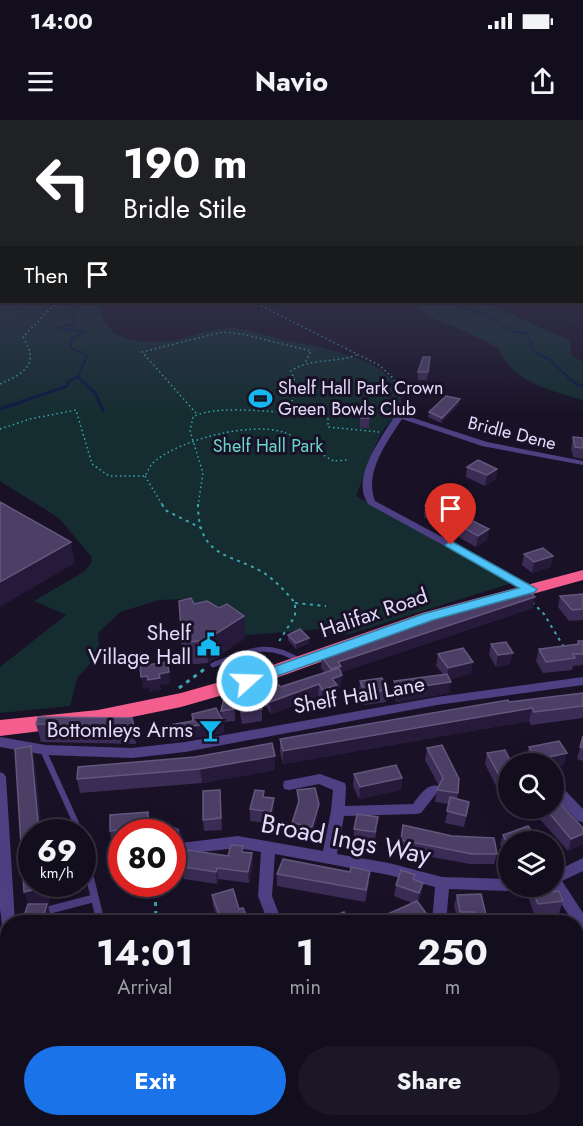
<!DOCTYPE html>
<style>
body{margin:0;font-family:Jost,sans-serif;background:#1c1726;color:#f1f3f6;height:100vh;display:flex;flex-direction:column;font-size:22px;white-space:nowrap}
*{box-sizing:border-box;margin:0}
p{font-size:20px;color:#9d9ca4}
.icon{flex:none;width:33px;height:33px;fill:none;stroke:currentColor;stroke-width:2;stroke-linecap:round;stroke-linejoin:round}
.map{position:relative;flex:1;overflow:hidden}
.panel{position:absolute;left:0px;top:795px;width:584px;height:212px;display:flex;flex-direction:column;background:#130e1d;border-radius:24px 24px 0 0;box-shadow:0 6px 24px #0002,0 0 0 2px #322e3b}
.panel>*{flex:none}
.banner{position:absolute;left:0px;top:0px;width:584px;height:183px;box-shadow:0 6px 24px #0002,0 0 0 2px #322e3b;background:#202124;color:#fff;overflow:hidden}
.tools{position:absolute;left:498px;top:633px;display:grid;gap:12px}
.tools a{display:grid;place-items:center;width:66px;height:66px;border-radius:50%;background:#130e1d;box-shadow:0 6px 24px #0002,0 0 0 2px #322e3b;font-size:30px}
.speed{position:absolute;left:18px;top:699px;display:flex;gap:12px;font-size:30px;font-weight:700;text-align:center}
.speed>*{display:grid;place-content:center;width:78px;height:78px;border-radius:50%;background:#130e1d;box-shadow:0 6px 24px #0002,0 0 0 2px #322e3b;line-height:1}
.speed small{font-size:15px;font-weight:400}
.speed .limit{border:9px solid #d22;background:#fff;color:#111}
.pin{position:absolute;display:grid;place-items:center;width:51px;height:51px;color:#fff;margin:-62px -26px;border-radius:50% 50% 50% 0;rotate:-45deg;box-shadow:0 0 6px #0007}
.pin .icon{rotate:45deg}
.me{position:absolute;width:66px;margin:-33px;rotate:70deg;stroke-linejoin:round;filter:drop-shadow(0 0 4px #0008)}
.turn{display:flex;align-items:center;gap:21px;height:126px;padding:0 24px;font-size:27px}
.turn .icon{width:78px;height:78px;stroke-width:2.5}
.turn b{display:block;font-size:42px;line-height:51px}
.then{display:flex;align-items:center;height:57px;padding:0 24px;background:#0003;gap:12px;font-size:22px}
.eta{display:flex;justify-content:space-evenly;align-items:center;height:102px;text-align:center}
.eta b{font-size:36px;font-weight:700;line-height:42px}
.action{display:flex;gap:12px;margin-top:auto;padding:12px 24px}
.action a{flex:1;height:69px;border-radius:36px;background:#1a73e8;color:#fff;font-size:24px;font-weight:700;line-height:69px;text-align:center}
.action a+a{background:#1c1726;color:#f1f3f6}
.status{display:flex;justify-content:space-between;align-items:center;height:42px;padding:0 30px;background:#130e1d;direction:ltr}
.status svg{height:16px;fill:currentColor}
header{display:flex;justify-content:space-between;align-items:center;height:78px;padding:0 24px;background:#130e1d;font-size:27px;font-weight:700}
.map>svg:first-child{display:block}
.green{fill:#152d31}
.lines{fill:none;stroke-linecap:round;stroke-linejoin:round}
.stream-far1{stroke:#0e1a43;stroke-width:2}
.stream{stroke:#0e1a43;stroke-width:3}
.path-far2{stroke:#39a7b2;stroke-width:1.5;stroke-dasharray:1.5 3;stroke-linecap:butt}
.path-far1{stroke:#39a7b2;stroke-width:2;stroke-dasharray:3 4.5;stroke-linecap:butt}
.path{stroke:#39a7b2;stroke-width:3;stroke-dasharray:4 5;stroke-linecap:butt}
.lane-far2{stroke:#4d4083;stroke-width:5}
.lane-far1{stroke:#4d4083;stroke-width:6}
.lane{stroke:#4d4083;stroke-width:8}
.street{fill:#4d4083;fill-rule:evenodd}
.highway{fill:#f45e8f;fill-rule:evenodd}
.wall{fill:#3a2c54}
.shaded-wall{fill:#251a3a}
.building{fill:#4c3f66;stroke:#64577d;stroke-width:1.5}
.route{fill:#4fc3f7;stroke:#337fa1;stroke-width:1.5}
.labels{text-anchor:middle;stroke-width:6;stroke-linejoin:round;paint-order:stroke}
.far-poi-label{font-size:18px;fill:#e3dafc;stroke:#191227;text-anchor:start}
.far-street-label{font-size:18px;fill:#e3dafc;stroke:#191227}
.far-park-label{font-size:18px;fill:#6ad8cd;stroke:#191227}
.street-label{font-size:21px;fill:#e3dafc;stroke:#191227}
.poi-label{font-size:21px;fill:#e3dafc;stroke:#191227;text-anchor:end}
.near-street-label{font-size:26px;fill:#e3dafc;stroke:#191227}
</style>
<div class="status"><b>14:00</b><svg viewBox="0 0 49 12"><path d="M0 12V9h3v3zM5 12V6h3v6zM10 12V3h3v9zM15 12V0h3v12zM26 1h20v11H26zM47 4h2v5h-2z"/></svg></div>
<header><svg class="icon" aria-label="menu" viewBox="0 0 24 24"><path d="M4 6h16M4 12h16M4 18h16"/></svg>Navio<svg class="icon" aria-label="share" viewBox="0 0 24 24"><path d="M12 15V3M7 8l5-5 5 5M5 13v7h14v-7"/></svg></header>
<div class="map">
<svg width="583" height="1006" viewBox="0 0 583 1006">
<rect width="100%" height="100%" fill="#191227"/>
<path class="green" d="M0,154l2,28h96c4,16 11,32 29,37 14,3 37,4 50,1 18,-5 34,-12 53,-12 16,0 34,7 49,11 31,6 124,20 122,63 0,12 -11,18 -17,27 -12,19 -19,46 -28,67l159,86 -165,52 -16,1 -14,-6 -80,7 -28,-21 -30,-16 -23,1 -39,12 -22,21 2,20 -23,25 -7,28 -70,7v-46l66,-52 -32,-14 51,-30 7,-9 -1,-6 -32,-38 -59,-37z
M412,182h73l84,38 3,16 11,6v38c-34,-10 -70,-17 -85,-52l-40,-20 -28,-11z"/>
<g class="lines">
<path class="stream-far1" d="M68,182l-1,2 12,4 -7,10 3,5 -18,5 28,4 -14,7v9l16,7 -9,22
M449,182l36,13 28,17 14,1 7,19 16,8 18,17"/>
<path class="stream" d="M567,256l10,9 6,1
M78,257l18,17 7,17
M0,289l67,-23 2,-5 10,-5"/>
<path class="path-far2" d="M253,182l126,63 14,13 10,19
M0,264c25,-11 40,-20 23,-47l34,-35
M196,293l-54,-61 80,-20 20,2 69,17 -6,12
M287,294l10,-27 -6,-16c18,-13 45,-8 66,-16
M0,309l30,-10 46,-9 16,54 17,12h36c3,-5 5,-11 10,-15 27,-22 95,-39 128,-29 14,4 46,28 51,29 4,0 10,-1 14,-1
M145,356l18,30
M198,386l5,-33 -13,-42 3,-14c26,-15 103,-2 135,0v10l51,5"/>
<path class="path-far1" d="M162,384l3,6 40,20
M198,384c0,55 33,49 66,69 12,8 22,19 31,30v13l-17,27
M532,482l12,12 21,35
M295,483l31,3"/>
<path class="path" d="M179,568l27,-20
M155,764l1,38
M313,999l4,7
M355,1006l6,-7"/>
<path class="lane-far2" d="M213,545c35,-13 52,-26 87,-4"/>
<path class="lane-far1" d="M43,630l37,82
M82,722l7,29"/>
<path class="lane" d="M88,750l11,45 -4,7
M45,791l50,-13
M10,801l20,-6
M0,902l8,1"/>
<path class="street" d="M403,283l7,2 -6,10 83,27 96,19v4l-101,-19 -80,-27c-15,23 -38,53 -27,82l160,86 1,2 -1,2h-8l-159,-87c-2,-4 -5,-9 -5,-14 -4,-26 27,-65 40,-87z
M583,557v8l-146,20 -252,47 -53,6 -86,-3 -46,-8v-10l46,8 86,3 53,-6 252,-45z
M0,652l4,2 2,3 9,145h-7v37l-3,5 -5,2v-37l2,-5 -2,-15z
M320,654l25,9 1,4 -1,19 68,-2c6,-8 14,-21 25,-18l1,4 -18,23 -5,1 -72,2 -7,38 52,9 53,14 66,2v7h6l-1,3 -5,2 -59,-2 -3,33h-14l3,-35 -46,-12 -114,-21 -3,42 10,26h-14l-10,-26 3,-44 -23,-4 -56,6 -2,10 -8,1v-33h-4l1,-3 5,-2 5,2 2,14 57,-7 85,15 8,-40 2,-21 -14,-6 -30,6 -5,-1 -1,-4 1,-4 5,-1z
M558,667l5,1 20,21v13l-5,-1 -24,-25v-8z
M583,738v13l-21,10 21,32v19l-5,-2 -2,-8h-3l-23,-36h4v-14z
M583,939v31l-1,2 -6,3v-31l1,-3z
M418,999h22l4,7h-22z
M555,999h18l-3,7h-18z"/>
<path class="highway" d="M583,450v10l-149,41 -180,65 -73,21 -83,17 -98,12v-16l98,-10 83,-17 60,-17 181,-63z"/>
</g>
<path class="wall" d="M430,237l-3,23h-9v-8z
M459,284l-18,19 -13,-6 1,-5z
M370,295l-1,13h-9v-10z
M573,317l10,1v21l-10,-2 -2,-9z
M467,347l30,2 -1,10 -11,7 -19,-9z
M425,386l62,34 -11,7 -52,-30z
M524,434l29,2 -3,11 -18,6 -10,-8z
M583,474v26l-14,1 -11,-14 2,-11z
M179,481l40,7 26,30 -37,25 -23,2z
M533,488l-192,64v15l-4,2 -1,7 -14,5 -4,-5 -47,18 -8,-12v-12l17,-3 45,-14 -4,-5v-12z
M288,515l21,8 -13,6 -8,-9z
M578,521h5v24l-10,1 -1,4 -29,3 -7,-12 3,-12 38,-5z
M491,524l19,20 -14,3 -7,-12z
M438,534l33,20 -21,5 -1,14 -52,9 -4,-9 1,-12 49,-7 -7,-8z
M360,561l27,9 -1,12 -22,3 -5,-13z
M237,570v12l-2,19 -12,1 1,11 -52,8 -2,-16 23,-4 -1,-7 30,5 -1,-8z
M583,573v25l-52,7 -2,-4 -246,43 -3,-12v-13l229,-37z
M239,582l23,7v12l-20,3 -2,-11z
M132,598l4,26 -95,-2 -5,-18z
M583,616v25l-6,-2z
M529,627l35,18 -10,2v-3h-25l-3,-5z
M427,628l31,45 -1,6 12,3 -5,25 -19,-4 4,-19 -14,-2 2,-12 2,-4 -14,-26z
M487,633l21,11v33l-6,1 -17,-34z
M275,636v14l-73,13 -122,10 -3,-14z
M354,654l48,4 -1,12 -42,9 -6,-13z
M220,670l2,40 -18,1 -1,-11z
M297,670l21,24 -6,23 -20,-5v-9l6,-18z
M518,688h22v3l-18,4z
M541,688h13l29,36 -15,7 -30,-34z
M250,689l24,1 -3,14 -21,-3z
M150,704v8h-28v9l-10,1 -2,-11z
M403,705l94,29 -3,10h-24l-71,-13z
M354,709h23l-3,15 -20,-4z
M503,715l5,7v16l-8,-14z
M244,732l8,1 1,12 -4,18 -31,-4 -1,5 -33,-5 -1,-12z
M350,752l19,10 -4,20 -88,-16v-12z
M414,760l7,14 -3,8 7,20h-51v-2l38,-17 -18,-7 2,-11z
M529,766h21l3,6 10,9 -4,12 -24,3 -8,-22z
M212,775l27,14 8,13h-28l-6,-16z
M457,775l30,24 -1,3h-28l-4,-16z
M8,853v43h-1l-7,-15z
M323,999h25l2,3v4h-23z"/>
<path class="shaded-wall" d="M460,279l-1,5 -18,19 1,-5z
M497,349l-1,10 -11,7 2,-11z
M489,409l-2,11 -11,7 2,-11z
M71,422l4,21 -75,44v-25z
M553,436l-3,11 -18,6 2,-11z
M535,477l-2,11 -192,64 1,3 -1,12 -4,2 -1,7 -14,5v-11l8,-9 1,-12 7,-7z
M244,496l1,22 -37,25 -2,-23z
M309,518v5l-13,6v-6z
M513,533l-3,11 -14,3 2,-12z
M473,542l-2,12 -24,6 1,-12z
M169,552l1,12 -10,1 1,5 -12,2v-4l-6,1 -2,-12z
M451,562l-2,11 -52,9 1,-12z
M319,564l-1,12 -47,18 -1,-12z
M237,570v12l-2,19 -1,-12z
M532,588l-3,13 -246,43v-13z
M223,601l1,12 -52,8 -2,-11z
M31,626l4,17 7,69h-3z
M567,633l-3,12 -10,2v-3h-19l1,-4z
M275,636v14l-73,13 -2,-14z
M402,658l-1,12 -42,9 1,-12z
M505,666h3v11l-6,1z
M274,678v12l-3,14v-12z
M319,684l-1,10 -6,23v-10z
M524,688h16v3l-18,4z
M148,692l2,12v8h-1l-1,-5z
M583,714v10l-15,7 3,-12z
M252,733l1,12 -4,18 -1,-11z
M217,748l1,11 -1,5 -1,-12z
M423,763l-2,11 -4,11 2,-12z
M44,764h4l2,20 -2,1 4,17h-10l-12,-13 -6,-17z
M426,793l-1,9h-7l1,-5z
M8,909v26l-8,12v-27z"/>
<path class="building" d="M423,237h7l-2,15h-10z
M446,276l14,3 -18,19 -13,-6z
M362,285h9l-2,13h-9z
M573,317l10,1v10l-8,-1z
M478,340l19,9 -10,6 -20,-8z
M429,379l60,30 -11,7 -53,-30z
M0,382l71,40 -71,40z
M543,428l10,8 -19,6 -10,-8z
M527,470l8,7 -197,65 3,4 -10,3 -10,-13z
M583,474v15l-11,1 -12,-14z
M191,478l3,6 13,-3 12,7 8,-4 17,12 -38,24 -24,3 -3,-42z
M300,509l9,9 -13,5 -8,-8z
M578,521h5v13h-10l2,4 -29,4 -7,-13 40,-5z
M506,522l7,11 -15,2 -7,-11z
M463,528l10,14 -25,6 -10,-14z
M167,542l2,10 -10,2 1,4 -12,2 -1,-4 -6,1 -1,-11z
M339,548l3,7 -10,4 5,6 -15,5 -3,-6 -49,18 -7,-12 16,-5 1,2z
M447,554l4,8 -53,8 -4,-9z
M382,558l5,12 -22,3 -5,-12z
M226,569l11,1 -3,19 -13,2z
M583,573v13l-49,6 -2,-4 -249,43 -3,-12 228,-39 1,2z
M259,579l3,10 -20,3 -3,-10z
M216,588l7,13 -53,9v-5l23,-4 -1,-7z
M38,597l94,1 2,8 -98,-2z
M583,616v12l-3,-1z
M559,621l8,12 -31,7 -7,-13z
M272,623l3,13 -75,13 -123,10 1,-12 117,-10z
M442,625l17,34 -1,14 -21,-3 6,-12 -16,-30z
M31,626l8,86h-7v52h12v3l-20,5 -9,-143z
M505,630l7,14h-4v22h-3l-18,-33z
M396,645l6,13 -42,9 -6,-13z
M315,668l4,16 -7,23 -20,-4 7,-22 -2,-11z
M220,670l1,28 -18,2v-29z
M255,670l9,1 -1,6 11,1 -3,14 -21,-3z
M450,677l19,5 -3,14 -19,-5z
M555,678l28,30v6l-12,5 -26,-31h9v-9z
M148,692v15l-38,4v-16z
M357,694l21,3 -3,15 -21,-3z
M403,705l49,11 42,2 3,16h-25l-71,-14z
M528,706l12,16h-32v3l-5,-10z
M231,725l12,1 -1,6 10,1 -4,19 -31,-4 -1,4 -33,-5 5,-17 40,6z
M283,739l67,13 1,-5 19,4 -4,19 -89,-16z
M401,750l14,5 -2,4 10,4 -4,10 -23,-8z
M531,766h19l3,6 6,-1 4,10 -25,3z
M233,769l6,20 4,-1 4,10 -3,1 1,3h-23l-10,-27z
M481,774l6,25h-12l-1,-7h-14l-3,-17z
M417,781l9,12 -7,4 4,5h-48l-1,-2z
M28,784h19l-5,18h-20z
M344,792l6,9 -3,1h-28z
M8,853v27h-8v-1z
M0,901l8,3v5l-8,11z
M330,999h18l2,3 -6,4h-10z"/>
<linearGradient id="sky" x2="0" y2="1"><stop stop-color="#0e0a15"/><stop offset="0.52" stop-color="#383952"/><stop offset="1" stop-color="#383952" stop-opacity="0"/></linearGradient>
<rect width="583" height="295" fill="url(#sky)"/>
<path class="route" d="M451,421l86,48 -2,3 -102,28 -181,65h-10l-2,-4 2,-3 181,-64 96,-26 -72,-41 -2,-2z"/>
<defs>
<symbol id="stadium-bare" viewBox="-9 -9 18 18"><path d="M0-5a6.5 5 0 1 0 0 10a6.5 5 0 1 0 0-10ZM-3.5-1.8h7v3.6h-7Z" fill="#14b8ee" stroke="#191227" stroke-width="2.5" paint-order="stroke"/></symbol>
<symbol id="civic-bare" viewBox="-9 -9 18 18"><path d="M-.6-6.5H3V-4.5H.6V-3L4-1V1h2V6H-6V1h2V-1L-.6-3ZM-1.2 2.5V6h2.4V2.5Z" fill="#14b8ee" stroke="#191227" stroke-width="2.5" paint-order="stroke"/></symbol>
<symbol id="bar-bare" viewBox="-9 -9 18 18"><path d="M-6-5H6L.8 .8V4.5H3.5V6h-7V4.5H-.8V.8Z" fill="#14b8ee" stroke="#191227" stroke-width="2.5" paint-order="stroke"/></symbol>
</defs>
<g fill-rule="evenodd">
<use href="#stadium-bare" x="244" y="262" width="33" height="33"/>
<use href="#civic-bare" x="192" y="508" width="33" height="33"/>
<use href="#bar-bare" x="194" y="594" width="33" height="33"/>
</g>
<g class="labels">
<g class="far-poi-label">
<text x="278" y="274">Shelf Hall Park Crown<tspan x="278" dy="21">Green Bowls Club</tspan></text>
</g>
<g class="far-street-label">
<text transform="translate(512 313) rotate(14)" y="6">Bridle Dene</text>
</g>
<g class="far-park-label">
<text x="268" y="332">Shelf Hall Park</text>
</g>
<g class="street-label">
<text transform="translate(374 493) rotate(-19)" y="7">Halifax Road</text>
<text transform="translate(359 575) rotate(-10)" y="7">Shelf Hall Lane</text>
</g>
<g class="poi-label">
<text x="191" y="520">Shelf<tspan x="191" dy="24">Village Hall</tspan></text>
<text x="193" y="617">Bottomleys Arms</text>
</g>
<g class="near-street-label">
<text transform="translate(346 719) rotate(11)" y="9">Broad Ings Way</text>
</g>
</g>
</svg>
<div class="tools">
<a><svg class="icon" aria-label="search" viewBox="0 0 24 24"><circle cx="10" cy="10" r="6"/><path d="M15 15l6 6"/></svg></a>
<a><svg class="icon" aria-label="layers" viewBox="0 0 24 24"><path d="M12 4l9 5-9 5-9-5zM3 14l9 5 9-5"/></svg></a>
</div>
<div class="speed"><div>69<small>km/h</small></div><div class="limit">80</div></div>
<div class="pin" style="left:451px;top:425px;background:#d93025"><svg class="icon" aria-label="arrive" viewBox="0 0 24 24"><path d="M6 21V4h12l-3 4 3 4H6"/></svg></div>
<svg class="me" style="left:247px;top:561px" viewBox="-20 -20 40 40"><circle r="17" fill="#4fc3f7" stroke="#fff" stroke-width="3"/><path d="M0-11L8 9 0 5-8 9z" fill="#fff"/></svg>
<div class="banner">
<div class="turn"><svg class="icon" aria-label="left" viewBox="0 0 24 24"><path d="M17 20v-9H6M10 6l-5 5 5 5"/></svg><div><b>190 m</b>Bridle Stile</div></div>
<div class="then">Then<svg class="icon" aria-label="arrive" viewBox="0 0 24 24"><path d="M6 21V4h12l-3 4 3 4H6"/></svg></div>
</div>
<section class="panel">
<div class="eta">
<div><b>14:01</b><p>Arrival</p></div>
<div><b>1</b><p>min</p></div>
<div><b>250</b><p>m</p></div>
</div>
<div class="action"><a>Exit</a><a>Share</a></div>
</section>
</div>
